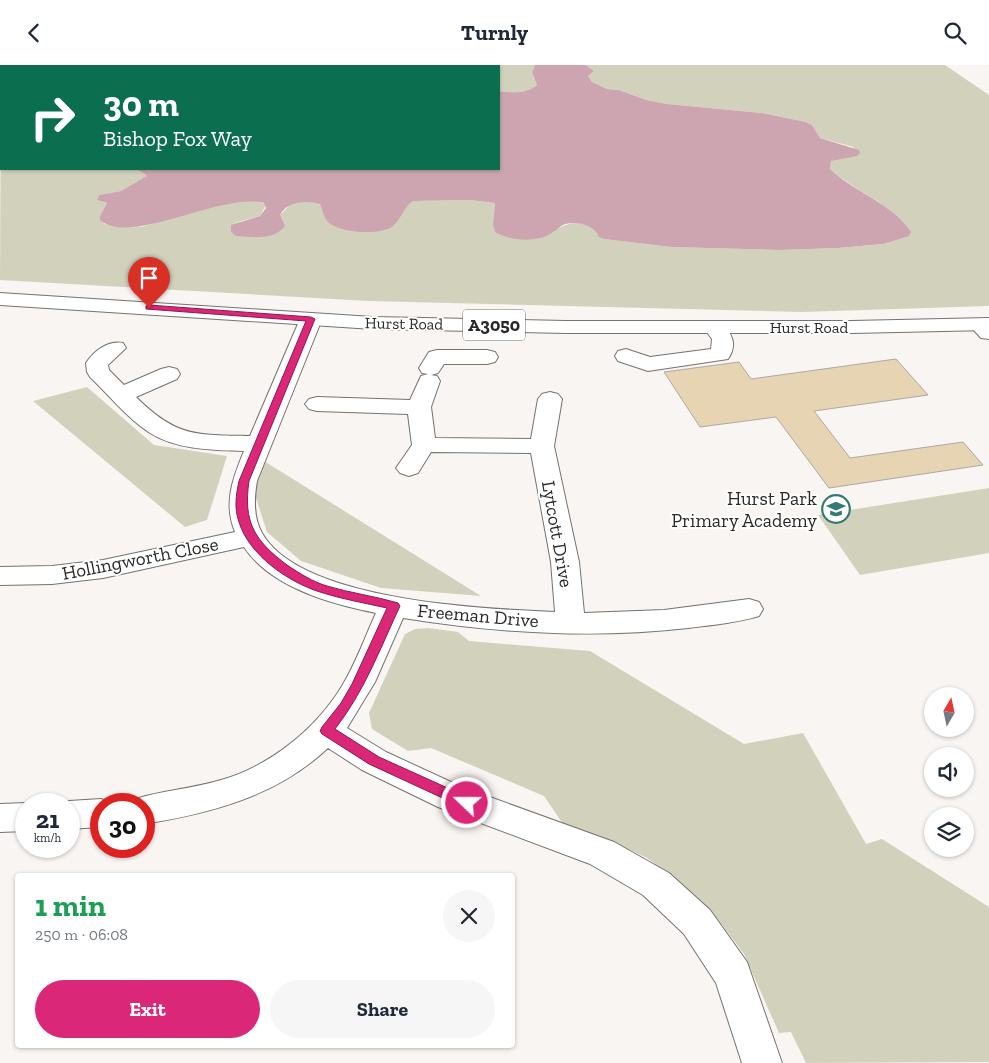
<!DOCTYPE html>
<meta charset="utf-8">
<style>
body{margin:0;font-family:"Zilla Slab",serif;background:#f6f6f7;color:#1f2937;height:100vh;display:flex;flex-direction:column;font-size:19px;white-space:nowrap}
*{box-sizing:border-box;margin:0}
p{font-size:16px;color:#747a83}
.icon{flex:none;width:28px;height:28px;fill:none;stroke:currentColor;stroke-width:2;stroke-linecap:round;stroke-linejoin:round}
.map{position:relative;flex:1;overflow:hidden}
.side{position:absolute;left:15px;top:808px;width:500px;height:175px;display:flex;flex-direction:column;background:#fff;border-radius:5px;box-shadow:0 1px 4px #0004}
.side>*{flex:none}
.guide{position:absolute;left:0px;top:0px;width:500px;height:105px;box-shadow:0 1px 4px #0004;background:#0b6e4f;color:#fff;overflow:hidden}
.needle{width:32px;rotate:9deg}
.fabs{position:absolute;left:924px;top:622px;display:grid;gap:10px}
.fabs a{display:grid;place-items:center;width:50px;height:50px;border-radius:50%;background:#fff;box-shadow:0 1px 4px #0004;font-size:25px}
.speed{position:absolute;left:15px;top:728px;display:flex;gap:10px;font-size:25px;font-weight:700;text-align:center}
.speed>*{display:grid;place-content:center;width:65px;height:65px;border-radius:50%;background:#fff;box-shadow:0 1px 4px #0004;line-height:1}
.speed small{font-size:12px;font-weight:400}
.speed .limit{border:8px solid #d22;background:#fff;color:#111}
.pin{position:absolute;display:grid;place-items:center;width:42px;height:42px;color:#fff;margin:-51px -21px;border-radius:50% 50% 50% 0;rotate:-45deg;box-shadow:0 0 5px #0007}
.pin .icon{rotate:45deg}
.me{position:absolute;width:55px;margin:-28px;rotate:292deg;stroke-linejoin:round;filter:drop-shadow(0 0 4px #0008)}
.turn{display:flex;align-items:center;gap:18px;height:105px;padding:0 20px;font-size:22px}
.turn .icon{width:65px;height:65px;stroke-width:2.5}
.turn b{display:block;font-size:35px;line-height:42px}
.round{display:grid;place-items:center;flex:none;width:52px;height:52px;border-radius:26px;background:#f6f6f7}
.overview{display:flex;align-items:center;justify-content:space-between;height:85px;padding:0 20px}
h1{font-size:30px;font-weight:800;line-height:38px;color:#1e9e55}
.button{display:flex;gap:10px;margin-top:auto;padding:10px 20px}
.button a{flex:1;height:58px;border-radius:30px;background:#db2777;color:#fff;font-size:20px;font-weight:800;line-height:58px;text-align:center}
.button a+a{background:#f6f6f7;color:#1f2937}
header{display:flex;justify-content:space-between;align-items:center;height:65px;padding:0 20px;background:#fff;font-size:22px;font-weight:800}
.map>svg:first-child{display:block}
.green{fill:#d2d2bc}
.water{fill:#cda5b0}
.building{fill:#e7d4b3;stroke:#aba9a5}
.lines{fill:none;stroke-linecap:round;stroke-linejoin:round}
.minor-casing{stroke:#75726f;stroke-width:2}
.major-casing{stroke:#75726f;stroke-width:2}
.minor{fill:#fff;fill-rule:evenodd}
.major{fill:#fff;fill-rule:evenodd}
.route{fill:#db2777;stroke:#8e194d}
.labels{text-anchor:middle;stroke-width:4;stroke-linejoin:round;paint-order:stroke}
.far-street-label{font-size:16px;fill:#2b2928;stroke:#fff}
.shield{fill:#fff;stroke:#6b6968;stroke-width:1}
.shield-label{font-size:18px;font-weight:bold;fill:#2b2928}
.poi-label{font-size:19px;fill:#2b2928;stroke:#fff;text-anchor:end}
.street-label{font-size:19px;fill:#2b2928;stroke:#fff}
</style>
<header><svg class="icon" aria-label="back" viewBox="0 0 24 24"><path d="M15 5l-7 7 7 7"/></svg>Turnly<svg class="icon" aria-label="search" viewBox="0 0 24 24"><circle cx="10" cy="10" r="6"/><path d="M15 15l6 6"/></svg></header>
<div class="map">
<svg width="989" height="998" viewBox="0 0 989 998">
<rect width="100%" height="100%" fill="#f9f5f2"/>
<path class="green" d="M464,0h71l-3,7 5,13c-10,9 -25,8 -38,6v-25z
M586,0h359l44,30v211l-187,6 -434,-11 -368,-21 1,-211v100h130l9,2 7,5 -2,2 -24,13 -22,4 -2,5 10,3 -7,13 4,8c12,2 22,4 35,3 28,-5 105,-38 127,-22l-6,11 -29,8 49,-9 10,-10 9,-3h14l7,2 7,17 66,4 16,-21 4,-3 57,-1 25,3 -2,21 59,9c19,-15 37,-13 52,6l67,8 108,3 59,-2 45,-4 27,-12c-19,-30 -55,-40 -80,-63l1,-8 23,-14 -34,-9 -8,-13 -6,-3 -44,-9 -95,-9 -21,-4 -27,-10 -12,-1 -15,-7 -4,-6 6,-5z
M87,322l67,58 73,11 -20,64 -22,7 -152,-126z
M264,396l217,135 -100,-8 -80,-27 -34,-29 -14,-43z
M989,423v65l-129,22 -42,-60z
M428,563l30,4 11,9 121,10 154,93 59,-11 63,111 16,-5 107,68v155l-183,1 -15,-31 -12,1 -35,-79 -25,-33 -43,-42 -29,-21 -40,-19 -44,-15 -19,-28 -113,-48 -23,3 -36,-22 -3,-16 36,-79 10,-5z"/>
<path class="water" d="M137,0h327l-327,1z
M535,0h51l8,6 -6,5 4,6 15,7 12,1 27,10 21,4 95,9 44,9 6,3 8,13 39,12 1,3 -3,3 -26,5 -1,8c25,24 61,33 81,63l-2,4 -26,8 -45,4 -59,2 -108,-3 -67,-8 -5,-2c-4,-12 -22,-16 -34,-13 -5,2 -8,6 -13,9 -15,10 -42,8 -57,-1l-2,-8 2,-21 -25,-3 -57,1c-9,6 -12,18 -20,25 -12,10 -54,7 -65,-4 -4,-4 -6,-13 -8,-18 -13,-4 -33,-3 -40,11l5,11c-11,15 -32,11 -49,10l-5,-4v-7l29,-9 6,-8 -2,-5c-43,-11 -134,44 -164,17v-4l7,-13 -10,-3 2,-5 22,-4 26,-15 -7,-5 -9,-2h368v-78c13,2 28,3 38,-6l-5,-13z"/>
<path class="building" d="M896,294l32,36 -114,16 36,47 113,-16 20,23 -154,23 -53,-71 -76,10 -36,-55 75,-10 12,17z"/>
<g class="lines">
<defs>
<path id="minor" d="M311,248l7,2 4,4 -65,162c-3,17 -4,36 5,52 38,68 222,76 293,79l-4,-50 -20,-109 -100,-1 -13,21 -9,3 -9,-3 -4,-5 16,-23 -4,-31 -91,-3 -8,-2 -4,-5 4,-5 8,-2 93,3 11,-24 7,-2 -6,-1 -3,-5 10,-16 8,-2h50l8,2 3,5 -3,5 -8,2h-43l-6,9 -7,2 6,1 3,5 -9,26 4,31 96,1 7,-40 4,-5 8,-2 8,2 4,5 -8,47 25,116 5,51 80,-3 85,-11 10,3 4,7 -4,7c-23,7 -47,9 -71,12 -95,11 -191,5 -285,-10l-28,64 -28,46 39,24 76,35 152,55 55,31 41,37 37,52 35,101h-40l-26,-80 -32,-49 -41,-39 -53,-31 -152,-57 -76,-37 -34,-22c-51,48 -116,65 -184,76v-20h-14l2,-4c29,-10 60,-11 89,-20 49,-14 95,-51 121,-94 14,-23 23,-49 34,-73 -44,-9 -105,-25 -132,-66l-141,31 -51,6 -52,1v-18l52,-1 51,-6 132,-28c-12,-29 -2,-54 9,-81 -31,-1 -67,-1 -94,-18 -23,-15 -41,-38 -60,-56l-3,-5 -1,-9c8,-12 22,-23 37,-20l3,5 -18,17 1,5 15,15 37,-16 8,-2 8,2 3,5 -3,5 -41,18c40,40 60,38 114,39l50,-117 4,-4z
M980,254l9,3v17l-8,-1 -12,-13 3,-5z
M714,256l8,1c10,13 16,22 6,37l-80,12 -30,-10 -3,-5 3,-5 8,-2 24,8 61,-8 1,-10 -9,-12 3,-5z
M101,734l12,5h-12v23l-32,2v-25h-8l8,-3z
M26,738l3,1h-3v27l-26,1v-28z"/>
<path id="major" d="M0,228l373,24 193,4h286l137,-3v12l-137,3h-286l-193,-4 -373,-24z"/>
</defs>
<use href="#minor" class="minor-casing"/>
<use href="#major" class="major-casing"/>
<use href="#minor" class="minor"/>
<use href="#major" class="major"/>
</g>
<path class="route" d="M149,240l162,12 4,2 -66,162c-6,41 5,59 38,84 12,8 26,17 40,21 23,7 48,10 71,17l2,3c-20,43 -36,86 -65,123l44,28 93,42 2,4 -2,4 -5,2 -5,-2 -93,-43 -47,-30 -2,-3 2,-4 19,-24 11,-19 35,-76c-22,-5 -46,-9 -67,-16 -32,-10 -71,-37 -81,-70 -5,-14 -3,-27 0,-41l67,-160 -160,-12v-3z"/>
<defs>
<symbol id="school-ring" viewBox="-11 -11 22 22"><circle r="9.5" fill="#fff" stroke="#327a74" stroke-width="1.5"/><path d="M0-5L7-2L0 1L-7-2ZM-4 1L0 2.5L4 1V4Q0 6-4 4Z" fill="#327a74"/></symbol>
</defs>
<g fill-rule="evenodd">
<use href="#school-ring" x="820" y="428" width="32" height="32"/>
</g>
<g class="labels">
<g class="far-street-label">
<text transform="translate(404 258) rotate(1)" y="6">Hurst Road</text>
<text x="809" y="268">Hurst Road</text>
</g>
<rect class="shield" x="463" y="244.5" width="62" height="31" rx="4"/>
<g class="shield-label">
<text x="494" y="266">A3050</text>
</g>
<g class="poi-label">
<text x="817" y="440">Hurst Park<tspan x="817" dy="22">Primary Academy</tspan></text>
</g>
<g class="street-label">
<text transform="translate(558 469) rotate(80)" y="7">Lytcott Drive</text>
<text transform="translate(140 493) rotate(-11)" y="7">Hollingworth Close</text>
<text transform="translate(478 550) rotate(5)" y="7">Freeman Drive</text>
</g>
</g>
</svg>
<div class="fabs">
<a><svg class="needle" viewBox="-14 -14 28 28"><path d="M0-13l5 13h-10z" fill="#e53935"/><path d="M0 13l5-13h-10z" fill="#747a83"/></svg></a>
<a><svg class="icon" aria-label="sound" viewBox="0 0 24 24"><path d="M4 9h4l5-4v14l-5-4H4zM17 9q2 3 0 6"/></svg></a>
<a><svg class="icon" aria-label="layers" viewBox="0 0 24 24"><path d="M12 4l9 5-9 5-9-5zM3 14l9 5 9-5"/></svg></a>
</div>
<div class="speed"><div>21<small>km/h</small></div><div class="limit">30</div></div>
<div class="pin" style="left:149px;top:243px;background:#d93025"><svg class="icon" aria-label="arrive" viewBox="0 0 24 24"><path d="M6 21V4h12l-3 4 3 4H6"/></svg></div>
<svg class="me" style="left:467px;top:738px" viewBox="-20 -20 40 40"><circle r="17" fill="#db2777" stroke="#fff" stroke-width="3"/><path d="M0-11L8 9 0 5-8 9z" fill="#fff"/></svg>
<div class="guide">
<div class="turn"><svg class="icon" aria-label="right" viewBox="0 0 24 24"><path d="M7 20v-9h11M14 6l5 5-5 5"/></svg><div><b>30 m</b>Bishop Fox Way</div></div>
</div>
<section class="side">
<div class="overview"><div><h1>1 min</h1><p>250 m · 06:08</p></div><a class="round"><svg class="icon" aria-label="close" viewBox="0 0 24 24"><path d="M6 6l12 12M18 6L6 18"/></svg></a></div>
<div class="button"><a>Exit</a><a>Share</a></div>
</section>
</div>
